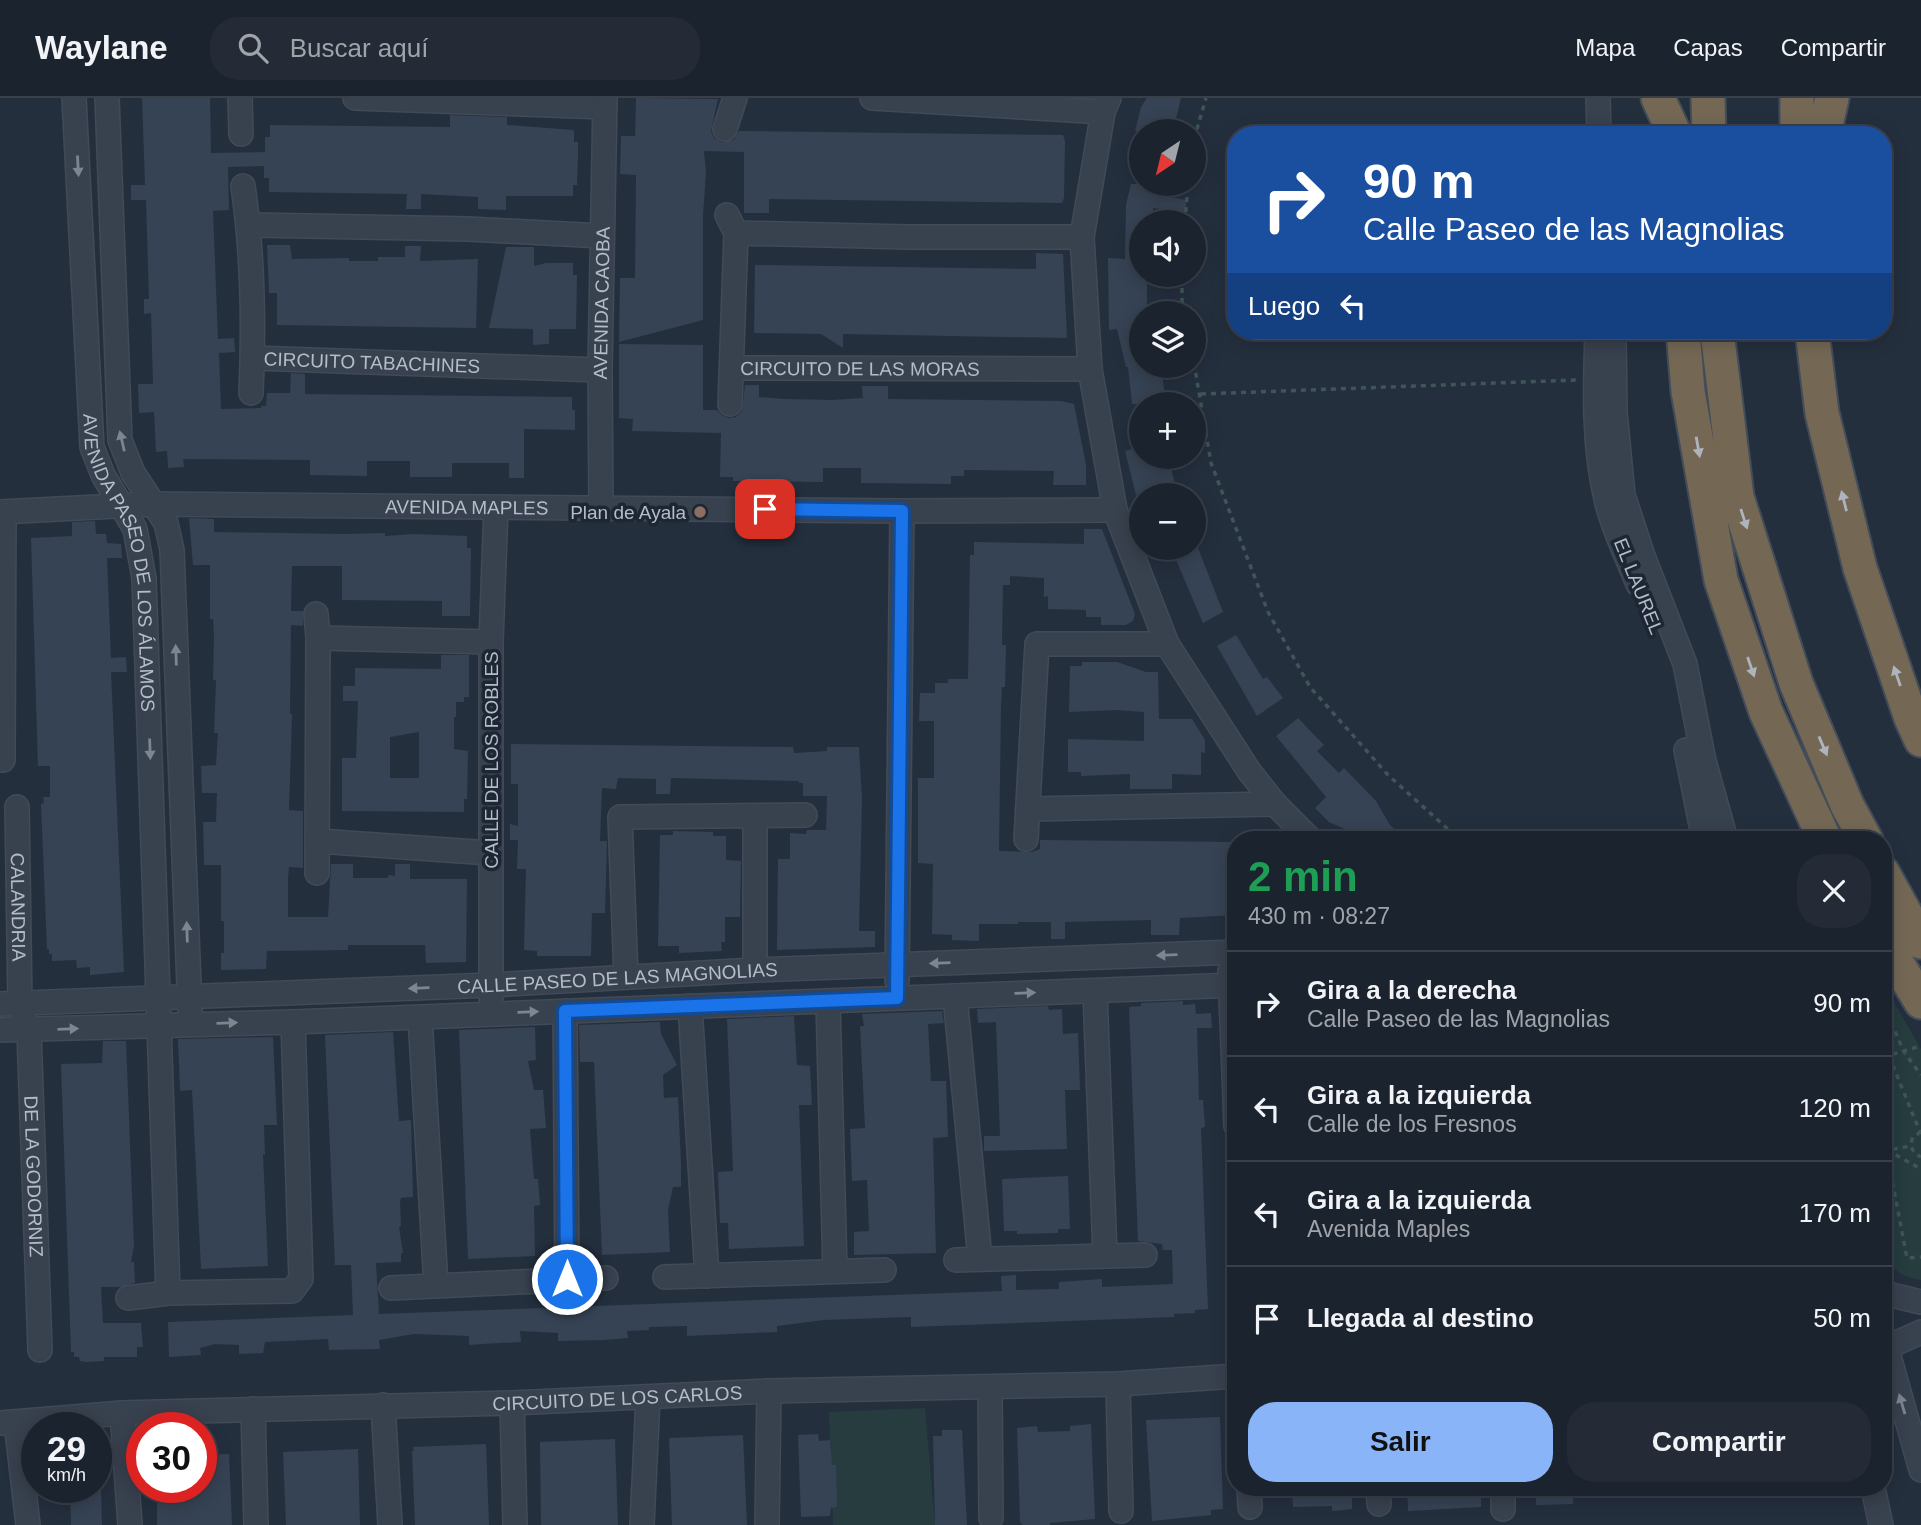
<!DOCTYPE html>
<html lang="es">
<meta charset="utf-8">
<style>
body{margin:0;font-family:Helvetica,sans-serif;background:#242b36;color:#f1f3f6;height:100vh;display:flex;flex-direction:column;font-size:26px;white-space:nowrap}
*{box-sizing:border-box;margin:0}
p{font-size:23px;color:#a0a4aa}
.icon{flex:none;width:38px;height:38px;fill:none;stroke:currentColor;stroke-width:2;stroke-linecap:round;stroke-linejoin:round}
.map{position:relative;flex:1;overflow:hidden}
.details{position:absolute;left:1227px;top:733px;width:665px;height:665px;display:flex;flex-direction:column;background:#1b232e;border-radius:28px;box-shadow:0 4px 18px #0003,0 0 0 2px #39404a}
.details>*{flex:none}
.hud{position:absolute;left:1227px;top:28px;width:665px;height:214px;border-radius:28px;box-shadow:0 4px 18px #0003,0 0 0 2px #39404a;background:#1a4fa0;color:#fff;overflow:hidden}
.needle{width:46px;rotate:215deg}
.controls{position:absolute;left:1129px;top:21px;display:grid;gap:14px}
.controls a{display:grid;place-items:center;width:77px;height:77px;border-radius:50%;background:#1b232e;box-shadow:0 4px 18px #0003,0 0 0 2px #39404a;font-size:35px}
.speed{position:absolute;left:21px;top:1314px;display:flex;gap:14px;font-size:35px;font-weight:700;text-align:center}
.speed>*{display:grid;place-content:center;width:91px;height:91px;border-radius:50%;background:#1b232e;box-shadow:0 4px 18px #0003,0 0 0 2px #39404a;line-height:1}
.speed small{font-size:18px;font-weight:400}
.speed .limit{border:10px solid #d22;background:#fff;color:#111}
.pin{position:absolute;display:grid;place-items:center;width:60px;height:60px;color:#fff;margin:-30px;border-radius:14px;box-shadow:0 4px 10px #0006}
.me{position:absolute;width:77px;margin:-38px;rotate:0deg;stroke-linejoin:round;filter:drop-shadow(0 0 5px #0008)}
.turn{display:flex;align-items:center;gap:24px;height:147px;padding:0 21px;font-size:32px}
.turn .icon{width:91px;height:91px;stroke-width:2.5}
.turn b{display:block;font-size:49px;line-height:60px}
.then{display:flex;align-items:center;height:66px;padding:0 21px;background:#0003;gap:14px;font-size:26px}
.round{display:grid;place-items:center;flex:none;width:74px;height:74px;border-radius:28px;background:#242b36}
.headline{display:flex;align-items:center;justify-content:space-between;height:119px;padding:0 21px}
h1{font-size:42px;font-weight:700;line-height:52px;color:#1e9e55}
.button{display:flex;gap:14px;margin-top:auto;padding:14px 21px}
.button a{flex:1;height:80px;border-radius:28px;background:#8ab4f8;color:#111;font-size:28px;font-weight:700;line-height:80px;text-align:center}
.button a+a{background:#242b36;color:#f1f3f6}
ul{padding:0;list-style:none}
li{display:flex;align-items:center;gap:21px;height:105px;padding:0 21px;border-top:2px solid #39404a}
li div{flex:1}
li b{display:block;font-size:26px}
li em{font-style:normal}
header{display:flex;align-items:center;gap:42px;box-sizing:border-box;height:98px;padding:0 35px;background:#1b232e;border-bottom:2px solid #39404a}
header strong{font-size:33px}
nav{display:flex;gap:38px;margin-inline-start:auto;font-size:24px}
.search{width:490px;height:63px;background:#242b36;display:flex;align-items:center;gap:18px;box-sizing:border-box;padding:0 24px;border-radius:28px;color:#a0a4aa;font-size:26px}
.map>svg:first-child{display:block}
.green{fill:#263c3f}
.building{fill:#364354;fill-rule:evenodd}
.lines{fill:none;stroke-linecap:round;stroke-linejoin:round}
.minor-casing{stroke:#414a57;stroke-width:26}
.highway-casing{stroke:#434c59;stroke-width:37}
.path{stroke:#3f5557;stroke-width:3.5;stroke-dasharray:5 5;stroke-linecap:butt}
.minor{stroke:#38414e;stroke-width:23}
.highway{stroke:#746855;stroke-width:33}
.oneway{fill:#7c8592}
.oneway2{fill:#aeb4bd}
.route-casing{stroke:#114b97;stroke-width:18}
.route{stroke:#1a73e8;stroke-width:12}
.education-dot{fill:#8d6e63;stroke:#1d2633;stroke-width:2.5}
.labels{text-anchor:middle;stroke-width:7;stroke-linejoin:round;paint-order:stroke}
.street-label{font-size:19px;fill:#b4bcc9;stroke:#1d2633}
.poi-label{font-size:19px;fill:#b4bcc9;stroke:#1d2633;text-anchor:end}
</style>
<header>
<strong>Waylane</strong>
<div class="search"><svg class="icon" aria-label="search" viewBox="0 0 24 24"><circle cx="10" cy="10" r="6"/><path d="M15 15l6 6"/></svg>Buscar aquí</div>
<nav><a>Mapa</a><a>Capas</a><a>Compartir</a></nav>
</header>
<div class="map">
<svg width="1921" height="1427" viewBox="0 0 1921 1427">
<rect width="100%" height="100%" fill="#242f3e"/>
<path class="green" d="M1883,885l38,66v231c-20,-3 -30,-10 -38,-29z
M925,1310l10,117h-102l-4,-113z"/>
<path class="building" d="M142,0h68l1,55 54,-1v-15h5v-12l180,2v-12l57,2v8l67,5v12h4v14l-1,29h-4v11h-67v14l-28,-1v-12l-57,-3v15h-15l1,-15 -138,-2v-14h-5v-12l-36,1 1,43 -16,1 5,128 16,-1 1,14 -16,1 2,56 40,-1v-2h5l1,-13h23l1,-20 14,1v20l267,3v13h3v20l-51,-1v49h-15v-15h-57v14h-42v-16h-43v15l-57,-1v-15l-127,-1 1,8 -16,1 -1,-17 -11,1 -2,-40 -15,1 -1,-29h15l-2,-71 -7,1v-15h5l-3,-99h-15v-15h14z
M636,0l82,1 -7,32 3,7 7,4 13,-2 5,-9 324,4 2,6 -1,57 -2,5 -293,-4v14h-25v-61l-40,-1 2,21 -3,43v105l-84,22 1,-64h15l1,-103 -16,-1 1,-38h14z
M1147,0h34l-8,33h-38l6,-24z
M1131,86h23l-2,10 35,6 -2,12 -32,-4v14h-12v53h6v38h-6v52l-6,1h26l4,31h-6v5l-7,2h-20l-4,-37h-2l-9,-38 -8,1 -1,-72 17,1 1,-54z
M267,147h23l2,14 57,-1v3h29v-4h27v-11h16l-1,15 58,-2 -2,69 -199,-3v-32h-8z
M506,149h28v19l12,-3h27v12h4l-1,54h-27v15l-16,1v-16l-44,-1z
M1036,155l27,1 4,84 -224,-4v14l-22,-14 -67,-1 1,-68 281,4z
M619,246l84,1v65h14l5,5 7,3 7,-1 6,-6 3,-26h14v12l26,2 47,1 31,-2 -1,-12h26v13l173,2 13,3 12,61v20h-33l1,-14 -90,-1v6h-13v8l-90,-1v-15h-38v14l-90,-1v-4h-13l1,-44 -89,-2 1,-12 -14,-1z
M1141,348v11h27l10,38h-42l-11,-44z
M189,420l25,1v13l129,2 42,-1v3l29,-2 53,2v12h4l-1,68h-28v-15l-100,-1v-34h-50l-1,45h12v15l-12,-1 -1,89h2l-3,96 14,1v57l-14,-1 -1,11v39h40l3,-53h22v14h35v-3l7,1v-12h15v15h57l-1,83 -40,1 -1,-18h-77v5l-81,1 -1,18 -45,1v-17h3v-32h-3v-56h-17l-1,-43h13l1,-29h-15l-1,-27 15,-1 2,-32h-4l2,-53h-3l1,-44 -1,-17h-3v-54h-17z
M95,423l1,13h10l1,9 14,1 1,14h-15l4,100 15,-1 1,15h-16l13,300 -34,3v-8l-13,1 -1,-8 -24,1v-7h-3v-5h-2l-6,-145 3,-1 -1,-6h7v-31h-12l-7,-228 41,-2v-14z
M1084,431h18l33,85 -2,7 -7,4h-25v-8h-15v-7l-38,-1v-13l-4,1v-19l-34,-2v9h-7l-1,60h4l-1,42h-3l-1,19 -2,145 33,1 8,-3v-9l196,2v73l-56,3 -1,17h-28v-15l-86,2v17h-14v-17h-33v2h-39v17l-27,-1v-5l-20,-1 1,-70 -15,-1v-85h16v-57h-15l1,-28h15v-10h13v-4h20l2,-124h4v-13l110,2z
M1171,450h27l25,64 -20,11z
M1236,537l27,44 4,-2 16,21 -26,18 -40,-70z
M441,557h28v42h-5v5h-8v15h-2v32l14,2 -1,48h-3v13l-122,-1v-53h14l2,-57h-15v-15h12v-18l86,1zM419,634v46h-29v-41z
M1082,564h35l29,10h12l1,47h33l13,21v13l-4,-1v23l-29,-1v15h-42v-15l-49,2v-4h-13v-33l76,2v-29l-28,-2 -47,2 1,-46h12z
M1298,620l26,27 -7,6 22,22 5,-5 32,33 14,24 16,15h-65l8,-9 -20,-9 -14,-14 11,-11 -50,-61z
M511,646l282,3 1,6 33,-2v-4h32l3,52 -3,132h16v16l-98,3 1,-91h12v-26l16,1 1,-4h19l1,-34h-24v-13h-4v-2l-128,-3 -1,16h-14v-15l-38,-1 -2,11 -14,-1 -2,53h7l-2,72h-13l-1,43h-54v-5l-13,-1 2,-81h-9l1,-29h-8v-16l8,2v-42h-7z
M673,733l40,1v4h13v24l15,1 -1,56h-15v25h-4l1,9 -43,2v-7h-21l2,-111h13z
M1183,903v4l12,-1 1,10 15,-1 1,15h-15l2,72h4l2,27 -4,1 7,181 -13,1v3l-21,1v3l-263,10v-10l-87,3 -47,6v6l-90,4v-10l-38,1v3l-22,1 1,7 -24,2 -46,1v-8l-38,-2 1,11 -39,2 -13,1v-9l-55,-2 -35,6 1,9 -51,1 -1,-11 -63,3 -2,11 -24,1v-9l-24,-1 -15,4 1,7 -32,2 -1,-35 185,-7 -2,-50h-16l-10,-230 68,-3 6,89 12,-1 2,77 -12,1 -1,3 1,25 -2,1 4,26h-2v9l-25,1 3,51 623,-23 -1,-15 15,-1v15l43,-1v-7l43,-3v8l71,-3 -1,-34h-9l-1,-6 -24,-3 -9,-234 12,-1v-3z
M1048,908l1,4 13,-1 1,25 15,-1 2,57h-15l2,59 -83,2v-15h16l-4,-114 -18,1 -1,-14z
M942,913l2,12 -16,1 3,57h15l2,56 -15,1 3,115 -82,2v-23l15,-1 -2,-51 -15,1 -2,-52 15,-1 -5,-102h4l-2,-12z
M794,918l3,49 13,1 1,20 1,19h-13l5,141 -75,3 -1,-26h-8l-2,-51 15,-1 -6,-152z
M660,924l1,12 16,31 -14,10 1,23 14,-1 3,67v23h-8l-5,23 2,42 -68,3 -8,-193h-14l-1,-37z
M535,929l1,33 -8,1 6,29h9l3,38 -16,1 4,50h4l2,26 -6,1 1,50 -67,3 -9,-229z
M273,939l4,88h-13l1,30 -2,-1 5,112 -67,3 -9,-179 -12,1 -2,-52z
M103,943h23l8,205 -3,16h3l1,21 -15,4h-19l2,36h38l2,24h-6v10h-33v4l-18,1 -6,-1 -1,-4h-5v-5h-3l-10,-288 41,-1z
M1068,1078l2,53h-12v4l-41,1v-3h-13l-2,-52z
M1220,1319l3,92 -12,1v5l-59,6 -6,-101z
M1091,1326l4,95 -45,4v2h-27l-3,-3 -3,-94 20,-2 1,6 32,-1v-5z
M942,1332h20l5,95h-32l-2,-89h9z
M818,1336l1,7 11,-1 2,25h4l1,42 -6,1 -1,8 -29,1 -3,-82z
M743,1337l4,90h-75l-3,-87z
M615,1341l3,86h-77l-1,-83z
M486,1346l3,81h-74l-3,-74h2l-1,-4z
M358,1351l2,76h-74l-3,-73z
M229,1356l3,71h-75v-37h44v-33z
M70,1390h31l1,37h-31z
M1352,1390v21l-20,2v-5l-39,1 -1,-18z
M1407,1390h74v19l-73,4z
M1536,1390h37v16l-37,1z"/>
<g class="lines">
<defs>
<g id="minor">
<path id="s1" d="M74,0l18,349 11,28 32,54 9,49 24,715"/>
<path d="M107,0l13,342 13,33 33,50 6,27 18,461"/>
<path d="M240,0l1,36"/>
<path d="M355,0l250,9"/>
<path d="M872,0l231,14"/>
<path d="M1109,0l-6,14 -21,125 8,132 25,141 52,134 82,127 26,33 36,36"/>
<path d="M1598,0l1,37"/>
<path d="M725,31l10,-31"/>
<path d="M243,88c10,68 11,139 8,207"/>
<path d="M727,117l9,18 -6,171"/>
<path d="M249,127l219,4 134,7"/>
<path d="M736,135l172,4h174"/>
<path d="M1597,233c-2,57 -4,116 10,172 7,28 20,54 31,81"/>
<path d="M1614,233l1,81 8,83 20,61 42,108 19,97 22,79"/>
<path id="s2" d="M253,260l347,12"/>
<path id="s3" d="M732,270l358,1"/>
<path id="s4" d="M601,410l-1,-138 5,-272"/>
<path id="s5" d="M0,414l155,-8 747,7 213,-1"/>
<path d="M316,516l2,24 -1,235"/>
<path d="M318,540l173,4"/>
<path d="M1686,652l18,90"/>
<path d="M3,662l1,-248"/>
<path id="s6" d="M17,709l3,198 9,26 11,319"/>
<path d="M1030,711l245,-5"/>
<path d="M1026,741l11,-195h130"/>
<path d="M318,743l172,12"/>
<path d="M755,872v-154"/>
<path d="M1230,873l6,155"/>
<path d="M626,879l-6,-160 185,-2"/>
<path d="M897,882l5,-469"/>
<path d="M1095,893l10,265"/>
<path d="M955,898l25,263"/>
<path d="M491,899v-355l5,-135"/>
<path d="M828,903l7,270"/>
<path id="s7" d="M0,906l491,-19 264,-15 481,-18"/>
<path d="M690,908l17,270"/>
<path d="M565,913l2,268"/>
<path d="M420,919l16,268"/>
<path d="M0,932l293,-8 943,-37"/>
<path d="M956,1162l189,-5"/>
<path d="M665,1179l219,-7"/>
<path d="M391,1190l215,-10"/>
<path d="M1883,1195l38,9"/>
<path d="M128,1200l40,-5 124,-2 9,-12 -8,-257"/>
<path d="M1883,1237l38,135"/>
<path d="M1883,1251l38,-17"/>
<path d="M1118,1286l3,127"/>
<path d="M990,1289l1,131"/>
<path d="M512,1305l3,122"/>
<path d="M383,1307l7,120"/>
<path d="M253,1311l3,116"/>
<path d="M122,1315l8,112"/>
<path d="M16,1324l12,103"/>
<path id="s8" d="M0,1325l122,-10 390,-10 257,-12 349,-7 118,-8"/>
<path d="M1249,1390l1,19"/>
<path d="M1378,1390l1,16"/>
<path d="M1503,1390v21"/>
<path d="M1873,1390l8,37"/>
<path d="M642,1427l6,-128"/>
<path d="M767,1427l2,-134"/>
</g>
<path id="highway" d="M1658,0l17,37
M1708,0l1,37
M1797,0v37
M1824,37l8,-37
M1683,233l5,60 33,189 45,132 59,128
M1717,233l20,166 59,186 51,122 19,35
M1812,233l10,82 38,155 51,150 10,22
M1883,775l38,69
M1883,842l38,62"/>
</defs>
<use href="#minor" class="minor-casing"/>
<use href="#highway" class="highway-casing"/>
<path class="path" d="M1194,41l12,-41
M1185,124l3,-38
M1182,215v-38
M1194,265l17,100 57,149 42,75 78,88 72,65
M1201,296l376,-14
M1883,906l21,48 17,23
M1889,958l31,76
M1883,959l38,-11
M1921,1034l-8,5c-4,9 -1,16 8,20
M1883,1035l24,125 14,-1
M1887,1052l34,19
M1883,1053l28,-5"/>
<use href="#minor" class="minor"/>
<use href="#highway" class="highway"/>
</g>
<defs><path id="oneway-solid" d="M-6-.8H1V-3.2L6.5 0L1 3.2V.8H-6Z" transform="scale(1.75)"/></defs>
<g class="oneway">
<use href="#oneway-solid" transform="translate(78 68) rotate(87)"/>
<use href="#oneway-solid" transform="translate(122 343) rotate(-103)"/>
<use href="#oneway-solid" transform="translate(176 557) rotate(-92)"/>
<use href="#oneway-solid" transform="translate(150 651) rotate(88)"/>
<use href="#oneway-solid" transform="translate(187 834) rotate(-92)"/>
<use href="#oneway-solid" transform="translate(1167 857) rotate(178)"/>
<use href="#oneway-solid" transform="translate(940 865) rotate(178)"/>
<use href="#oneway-solid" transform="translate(419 890) rotate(178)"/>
<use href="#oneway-solid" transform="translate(1025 895) rotate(-2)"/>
<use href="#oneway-solid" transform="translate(528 914) rotate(-2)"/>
<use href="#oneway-solid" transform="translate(227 925) rotate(-2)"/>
<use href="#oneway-solid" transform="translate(68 931) rotate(-2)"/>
<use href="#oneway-solid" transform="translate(1902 1306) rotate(-106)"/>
</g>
<g class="oneway2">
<use href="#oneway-solid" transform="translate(1698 349) rotate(80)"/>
<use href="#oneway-solid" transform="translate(1844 403) rotate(-104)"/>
<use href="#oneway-solid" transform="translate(1744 421) rotate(72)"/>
<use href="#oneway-solid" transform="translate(1751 569) rotate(71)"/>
<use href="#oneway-solid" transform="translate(1897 578) rotate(-109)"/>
<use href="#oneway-solid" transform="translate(1823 648) rotate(67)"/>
</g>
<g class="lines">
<defs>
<path id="route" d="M567,1181l-2,-268 332,-13 5,-487 -137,-2"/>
</defs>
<use href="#route" class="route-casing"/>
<use href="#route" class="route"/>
</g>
<circle class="education-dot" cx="700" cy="414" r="7"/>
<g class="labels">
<g class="street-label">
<text dy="7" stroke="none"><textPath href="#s4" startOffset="205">AVENIDA CAOBA</textPath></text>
<text dy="7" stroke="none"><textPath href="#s2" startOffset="119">CIRCUITO TABACHINES</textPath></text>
<text dy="7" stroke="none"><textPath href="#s3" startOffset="128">CIRCUITO DE LAS MORAS</textPath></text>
<text dy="7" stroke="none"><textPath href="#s5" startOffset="467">AVENIDA MAPLES</textPath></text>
<text dy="7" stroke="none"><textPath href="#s1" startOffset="471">AVENIDA PASEO DE LOS ÁLAMOS</textPath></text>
<text transform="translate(1639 488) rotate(68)" y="7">EL LAUREL</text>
<text transform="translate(491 662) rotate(-90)" y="7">CALLE DE LOS ROBLES</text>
<text dy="7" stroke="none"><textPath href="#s6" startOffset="100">CALANDRIA</textPath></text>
<text dy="7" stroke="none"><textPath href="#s7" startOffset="618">CALLE PASEO DE LAS MAGNOLIAS</textPath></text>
<text dy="7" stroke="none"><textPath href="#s6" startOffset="371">DE LA GODORNIZ</textPath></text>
<text dy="7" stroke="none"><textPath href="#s8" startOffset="618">CIRCUITO DE LOS CARLOS</textPath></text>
</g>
<g class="poi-label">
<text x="686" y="421">Plan de Ayala</text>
</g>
</g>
</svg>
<div class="controls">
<a><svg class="needle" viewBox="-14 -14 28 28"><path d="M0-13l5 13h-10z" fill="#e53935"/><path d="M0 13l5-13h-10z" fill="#a0a4aa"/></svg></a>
<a><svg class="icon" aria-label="sound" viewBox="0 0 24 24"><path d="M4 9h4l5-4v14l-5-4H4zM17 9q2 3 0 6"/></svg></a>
<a><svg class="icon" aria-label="layers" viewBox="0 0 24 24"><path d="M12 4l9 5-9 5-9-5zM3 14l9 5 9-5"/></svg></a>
<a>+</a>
<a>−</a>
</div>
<div class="speed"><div>29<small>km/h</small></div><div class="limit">30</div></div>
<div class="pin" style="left:765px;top:411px;background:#d93025"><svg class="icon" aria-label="arrive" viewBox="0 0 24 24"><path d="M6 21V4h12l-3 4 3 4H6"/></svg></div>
<svg class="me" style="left:567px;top:1181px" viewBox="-20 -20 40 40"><circle r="17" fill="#1a73e8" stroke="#fff" stroke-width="3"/><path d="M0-11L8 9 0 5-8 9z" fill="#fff"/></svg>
<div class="hud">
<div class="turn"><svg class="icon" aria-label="right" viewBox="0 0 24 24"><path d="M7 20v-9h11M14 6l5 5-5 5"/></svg><div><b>90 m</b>Calle Paseo de las Magnolias</div></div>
<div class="then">Luego<svg class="icon" aria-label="left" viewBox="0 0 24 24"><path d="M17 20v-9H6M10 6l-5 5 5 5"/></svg></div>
</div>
<section class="details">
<div class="headline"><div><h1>2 min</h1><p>430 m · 08:27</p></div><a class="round"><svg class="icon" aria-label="close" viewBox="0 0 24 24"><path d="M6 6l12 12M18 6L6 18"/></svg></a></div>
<ul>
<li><svg class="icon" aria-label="right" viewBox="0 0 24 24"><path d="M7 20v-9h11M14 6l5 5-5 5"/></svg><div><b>Gira a la derecha</b><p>Calle Paseo de las Magnolias</p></div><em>90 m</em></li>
<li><svg class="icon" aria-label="left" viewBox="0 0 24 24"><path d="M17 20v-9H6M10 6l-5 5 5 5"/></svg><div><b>Gira a la izquierda</b><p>Calle de los Fresnos</p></div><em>120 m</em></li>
<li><svg class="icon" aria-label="left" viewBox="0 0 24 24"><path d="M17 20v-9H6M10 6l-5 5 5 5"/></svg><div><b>Gira a la izquierda</b><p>Avenida Maples</p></div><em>170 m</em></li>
<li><svg class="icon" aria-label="arrive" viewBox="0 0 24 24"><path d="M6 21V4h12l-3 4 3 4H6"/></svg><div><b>Llegada al destino</b></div><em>50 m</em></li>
</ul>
<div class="button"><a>Salir</a><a>Compartir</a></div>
</section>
</div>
